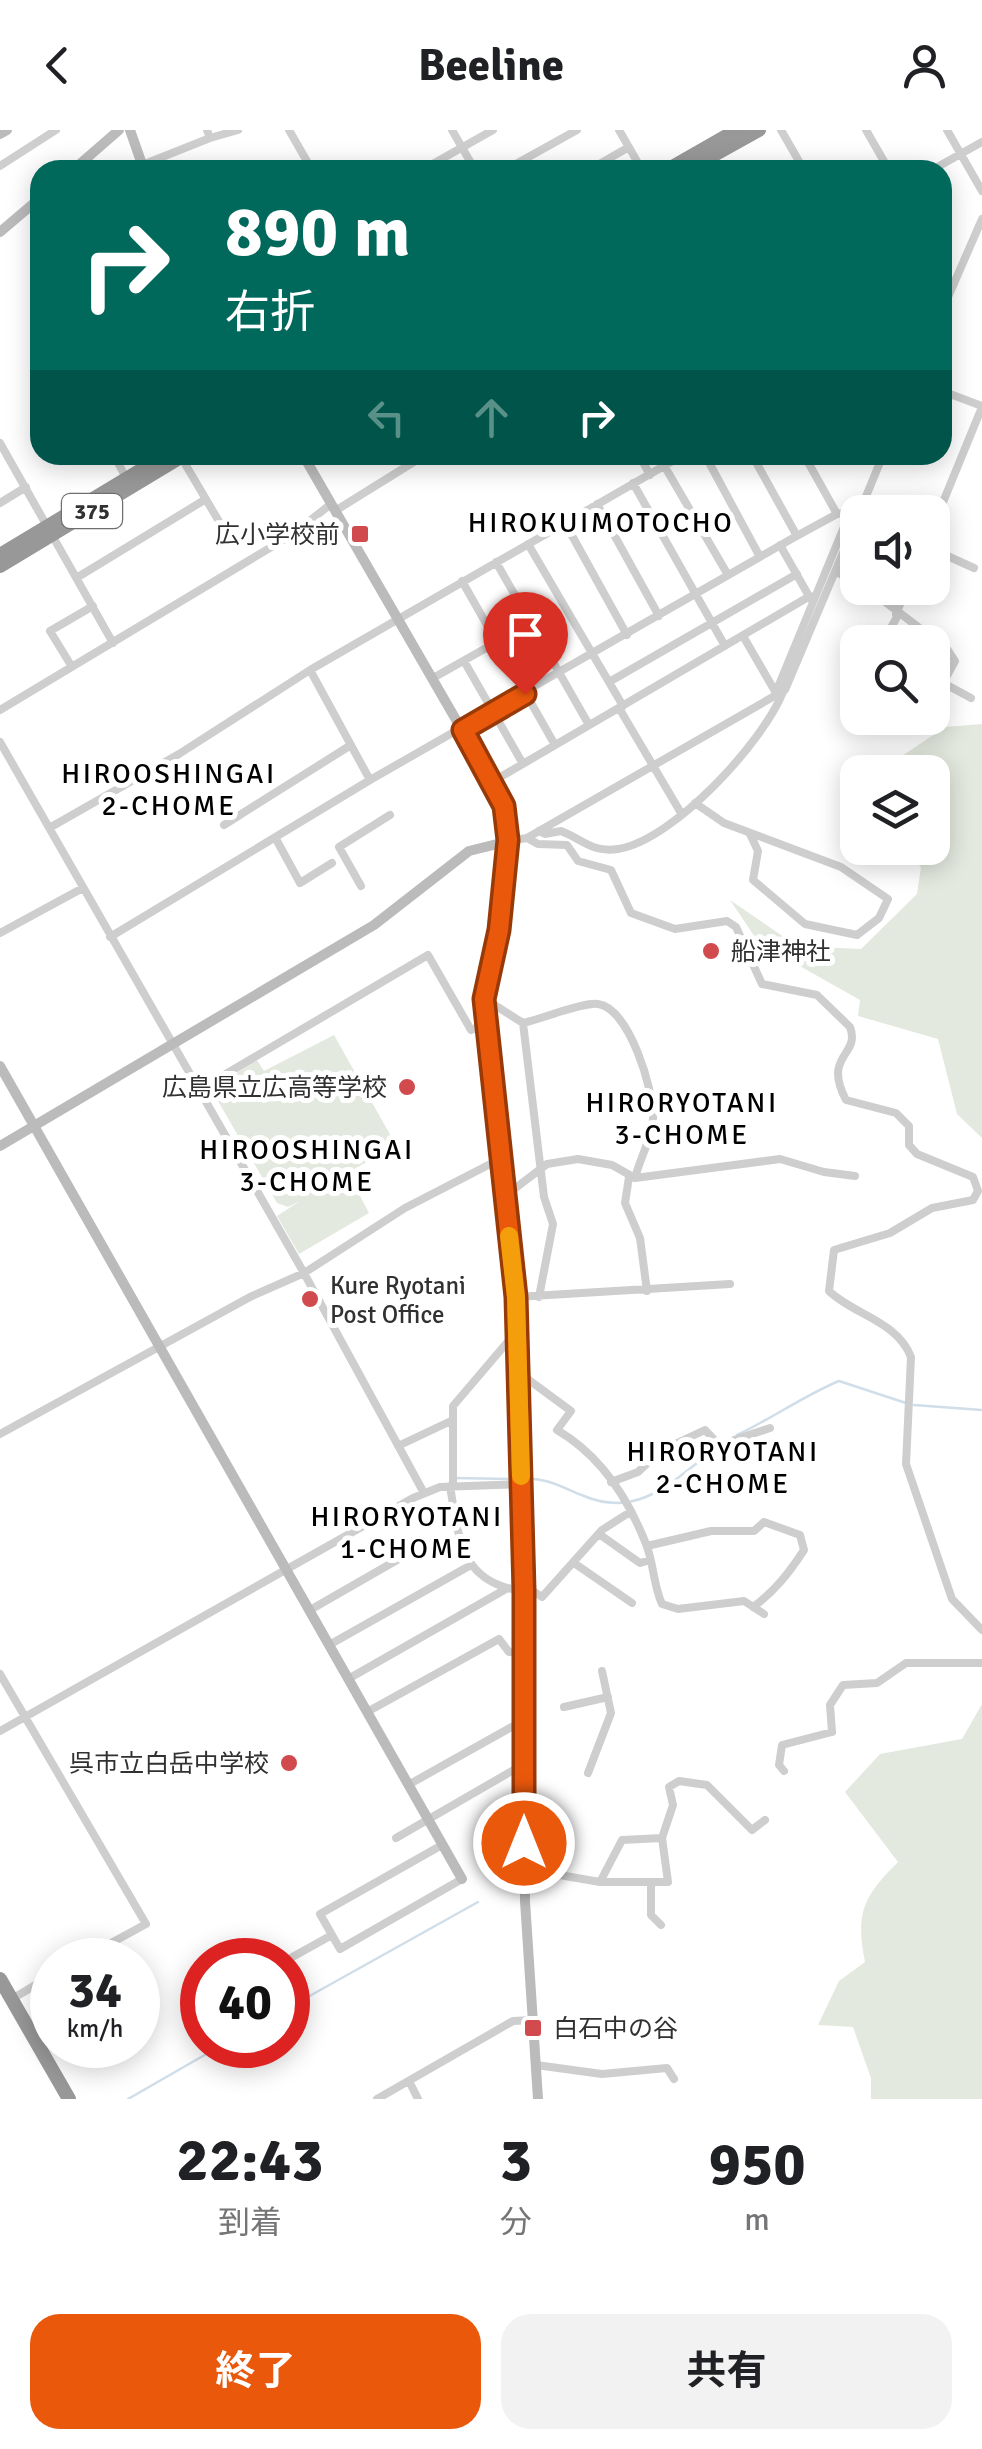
<!DOCTYPE html>
<html lang="ja">
<meta charset="utf-8">
<style>
body{margin:0;font-family:Signika,"Noto Sans JP",sans-serif;background:#f2f2f2;color:#202124;height:100vh;display:flex;flex-direction:column;font-size:38px;white-space:nowrap}
*{box-sizing:border-box;margin:0}
p{font-size:32px;color:#757577}
.icon{flex:none;width:55px;height:55px;fill:none;stroke:currentColor;stroke-width:2;stroke-linecap:round;stroke-linejoin:round}
.map{position:relative;height:1969px;overflow:hidden}
.sheet{display:flex;flex-direction:column;background:#fff;flex:1}
.sheet>*{flex:none}
.top-card{position:absolute;left:30px;top:30px;width:922px;height:305px;border-radius:30px;box-shadow:0 5px 25px #0003;background:#00695c;color:#fff;overflow:hidden}
.controls{position:absolute;left:840px;top:365px;display:grid;gap:20px}
.controls a{display:grid;place-items:center;width:110px;height:110px;border-radius:20px;background:#fff;box-shadow:0 5px 25px #0003;font-size:50px}
.speed{position:absolute;left:30px;top:1808px;display:flex;gap:20px;font-size:50px;font-weight:700;text-align:center}
.speed>*{display:grid;place-content:center;width:130px;height:130px;border-radius:50%;background:#fff;box-shadow:0 5px 25px #0003;line-height:1}
.speed small{font-size:25px;font-weight:400}
.speed .limit{border:15px solid #d22;background:#fff;color:#111}
.pin{position:absolute;display:grid;place-items:center;width:85px;height:85px;color:#fff;margin:-102px -42px;border-radius:50% 50% 50% 0;rotate:-45deg;box-shadow:0 0 10px #0007}
.pin .icon{rotate:45deg}
.me{position:absolute;width:110px;margin:-55px;rotate:0deg;stroke-linejoin:round;filter:drop-shadow(0 0 8px #0008)}
.turn{display:flex;align-items:center;gap:35px;height:210px;padding:0 30px;font-size:45px}
.turn .icon{width:130px;height:130px;stroke-width:2.5}
.turn b{display:block;font-size:70px;line-height:85px}
.lanes{display:flex;align-items:center;height:95px;padding:0 30px;background:#0003;justify-content:center;gap:50px;direction:ltr}
.lanes .off{opacity:.35}
.eta{display:flex;justify-content:space-evenly;align-items:center;height:170px;text-align:center}
.eta b{font-size:60px;font-weight:700;line-height:70px}
.action{display:flex;gap:20px;margin-top:auto;padding:20px 30px}
.action a{flex:1;height:115px;border-radius:30px;background:#ea580c;color:#fff;font-size:40px;font-weight:700;line-height:115px;text-align:center}
.action a+a{background:#f2f2f2;color:#202124}
header{display:flex;justify-content:space-between;align-items:center;height:130px;padding:0 30px;background:#fff;font-size:45px;font-weight:700}
.map>svg:first-child{display:block}
.green{fill:#e3e9de}
.lines{fill:none;stroke-linecap:round;stroke-linejoin:round}
.stream{stroke:#d0dee9;stroke-width:2.5}
.street{stroke:#cecece;stroke-width:8}
.secondary{stroke:#bbb;stroke-width:10}
.highway{stroke:#989898;stroke-width:14}
.route-casing{stroke:#983908;stroke-width:25}
.route{stroke:#ea580c;stroke-width:18}
.slow{stroke:#f59e0b;stroke-width:18}
.poi-dot{fill:#d04a4e;stroke:#fff;stroke-width:4}
.labels{text-anchor:middle;stroke-width:10;stroke-linejoin:round;paint-order:stroke}
.shield{fill:#fff;stroke:#6f6f6f;stroke-width:2.5}
.shield-label{font-size:22px;font-weight:bold;fill:#313131}
.poi-label{font-size:25px;fill:#313131;stroke:#fff;text-anchor:end}
.neighbourhood-label{font-size:28px;letter-spacing:2.5px;fill:#000;stroke:#fff}
</style>
<header><svg class="icon" aria-label="back" viewBox="0 0 24 24"><path d="M15 5l-7 7 7 7"/></svg>Beeline<svg class="icon" aria-label="person" viewBox="0 0 24 24"><circle cx="12" cy="8" r="4"/><path d="M4 21q1-7 8-7t8 7"/></svg></header>
<div class="map">
<svg width="982" height="1969" viewBox="0 0 982 1969">
<rect width="100%" height="100%" fill="#fff"/>
<path class="green" d="M982,594v414l-25,-24 -19,-75 -80,-23 2,-16 -101,-57 -29,-43 67,46 64,3 56,-55 4,-27 -22,-19h33v-76h-47l5,-8 55,-37z
M334,905l58,103 -6,4 4,6 -42,25 21,40 -70,41 -22,-38 23,-15 -12,6 -11,-4 -66,-114 46,-29 7,11z
M982,1574v395h-111v-21l-18,-51 -35,-2 21,-44 26,-19c-10,-50 -1,-66 33,-100l-53,-70 35,-38 82,-15z"/>
<g class="lines">
<path class="stream" d="M914,1275l68,5
M737,1305c36,-17 66,-39 102,-54l67,22
M454,1348l62,1
M524,1349c23,-2 39,9 60,17 57,24 92,-19 134,-49
M288,1878l190,-106
M128,1969l94,-54"/>
<path class="street" d="M207,0l3,8 28,-8
M289,0l23,40
M452,0l23,40
M619,0l23,40
M781,0l23,40
M866,0l23,40
M947,0l35,61
M142,35l68,-27
M0,36l56,-36
M422,40l71,-40
M505,40l72,-40
M589,40l40,-23
M932,40l50,-28
M942,181l40,-92
M942,261l40,15
M0,313l113,200
M114,325l12,23
M639,325l11,20
M705,325l55,102
M752,325l45,81
M804,325l33,59
M181,327l46,78
M665,337l63,108
M633,353l92,163
M0,373l26,-16
M597,374l62,112
M335,381l90,-56
M860,381l23,-56
M565,393l62,112
M932,399l50,-122
M528,414l95,162
M780,415l30,53
M932,419l42,19
M496,432l93,163
M836,442l22,11
M78,447l128,-78
M462,451l93,164
M867,458l80,61 8,12 -12,22
M896,484l11,-26
M743,506l33,57
M883,512l15,-27
M464,531l59,103
M72,537l-22,-36 43,-25
M310,540l60,110
M932,547l39,21
M433,548l62,-35
M609,552l188,-108
M858,561v6
M776,562l75,-182
M619,578l62,105
M0,580l293,-176 38,-30
M893,588l13,6
M0,612l304,531 120,220
M492,652l318,-186
M695,673l29,20 117,44 47,32 -9,19 -22,17 -52,-11 -52,-44 5,-29 -8,-17
M224,695l127,-80
M51,697l128,-73 131,-84 373,-215
M539,701l6,3 16,-3c21,8 31,22 57,18 56,-9 145,-107 165,-157
M527,708l11,6 29,1 11,16 33,9 20,43 44,16 52,-8 9,6 26,57 55,11 33,32c11,29 -28,27 -4,73l50,13 13,13v19l8,9 56,23 5,14 -5,9 -41,8 -42,25 -56,17 -5,41c25,24 68,30 82,66l-5,107 46,135 30,31
M276,709l24,44 32,-20
M509,711l18,-3 258,-148 73,-173
M361,756l-22,-39 51,-32
M0,803l81,-44
M110,807l260,-157 423,-242 44,-24 23,-4
M485,869l38,24c18,-4 60,-21 75,-19 31,4 56,86 55,114 -1,20 -13,40 -18,60
M523,893l21,174 9,27 -14,73
M197,961l231,-136 43,75 15,-6
M629,1047l-4,26 15,35 7,53
M505,1066l42,-32 31,-5 34,6 23,13 145,-19 44,13 31,4
M516,1167l214,-13
M518,1242l53,39 -14,19c43,25 71,68 89,114 8,20 7,40 16,60l16,5 66,-8 20,13
M0,1304l250,-137 54,-24 101,-65 95,-49
M398,1316l55,-26
M611,1352l27,-10 22,-21 45,-21 18,19 11,-9 36,-12
M450,1356c9,54 11,98 74,105
M453,1356v-80l64,-75
M599,1404l41,29 10,-3
M647,1416l64,-15h43l10,-9 36,13 4,15c-15,23 -29,41 -51,57
M574,1433l58,40
M524,1455l18,12 60,-67 28,-18
M310,1480l108,-62
M329,1515l142,-80
M0,1544l146,250 -66,36
M348,1549l158,-90
M564,1577l44,-10
M367,1582l132,-73 10,13 15,1
M0,1601l413,-233 27,-11 81,-3
M784,1641l-5,-6 3,-20 50,-13 -2,-27 13,-20 34,-2 29,-20h76
M588,1643l23,-60 -9,-42
M408,1655l116,-65
M396,1708l128,-74
M442,1715l-122,69 20,35 122,-70
M525,1739l75,13h68l-6,-44 11,-33 -4,-18 10,-6 28,4 45,45 13,-10
M600,1752l22,-42 40,-2
M651,1755v30l10,10
M287,1830l45,-25
M12,1869l40,-24
M196,1881l6,-3
M536,1935l66,9 65,-6 7,11
M409,1951l9,18
M377,1969l136,-78 20,-1"/>
<path class="secondary" d="M130,0l14,40
M0,4l7,-4
M73,40l46,-40
M0,102l40,-34
M303,325l189,327 12,25 5,34 -10,89 -14,69 31,298 8,294 1,310 13,198
M0,936l462,813
M0,1016l374,-221 95,-74 40,-10"/>
<path class="highway" d="M667,40l70,-40
M687,40l72,-40
M0,425l166,-100
M0,436l184,-111
M0,1849l69,120"/>
</g>
<g class="lines">
<defs>
<path id="route" d="M524,1713v-253l-8,-293 -32,-298 15,-69 9,-90 -4,-34 -41,-76 62,-36"/>
</defs>
<use href="#route" class="route-casing"/>
<use href="#route" class="route"/>
<path class="slow" d="M509,1106l7,61 5,179"/>
</g>
<g class="poi-dot">
<rect x="350" y="394" width="20" height="20" rx="5"/>
<circle cx="711" cy="821" r="10"/>
<circle cx="407" cy="957" r="10"/>
<circle cx="310" cy="1169" r="10"/>
<circle cx="289" cy="1633" r="10"/>
<rect x="523" y="1888" width="20" height="20" rx="5"/>
</g>
<g class="labels">
<rect class="shield" x="62" y="364" width="60" height="34" rx="8"/>
<g class="shield-label">
<text x="92" y="389">375</text>
</g>
<g class="poi-label">
<text x="340" y="413">広小学校前</text>
<text x="731" y="830" text-anchor="start">船津神社</text>
<text x="387" y="966">広島県立広高等学校</text>
<text x="330" y="1164" text-anchor="start">Kure Ryotani<tspan x="330" dy="29">Post Office</tspan></text>
<text x="269" y="1642">呉市立白岳中学校</text>
<text x="553" y="1907" text-anchor="start">白石中の谷</text>
</g>
<g class="neighbourhood-label">
<text x="601" y="402">HIROKUIMOTOCHO</text>
<text x="169" y="653">HIROOSHINGAI<tspan x="169" dy="32">2-CHOME</tspan></text>
<text x="682" y="982">HIRORYOTANI<tspan x="682" dy="32">3-CHOME</tspan></text>
<text x="307" y="1029">HIROOSHINGAI<tspan x="307" dy="32">3-CHOME</tspan></text>
<text x="723" y="1331">HIRORYOTANI<tspan x="723" dy="32">2-CHOME</tspan></text>
<text x="407" y="1396">HIRORYOTANI<tspan x="407" dy="32">1-CHOME</tspan></text>
</g>
</g>
</svg>
<div class="controls">
<a><svg class="icon" aria-label="sound" viewBox="0 0 24 24"><path d="M4 9h4l5-4v14l-5-4H4zM17 9q2 3 0 6"/></svg></a>
<a><svg class="icon" aria-label="search" viewBox="0 0 24 24"><circle cx="10" cy="10" r="6"/><path d="M15 15l6 6"/></svg></a>
<a><svg class="icon" aria-label="layers" viewBox="0 0 24 24"><path d="M12 4l9 5-9 5-9-5zM3 14l9 5 9-5"/></svg></a>
</div>
<div class="speed"><div>34<small>km/h</small></div><div class="limit">40</div></div>
<div class="pin" style="left:525px;top:564px;background:#d93025"><svg class="icon" aria-label="arrive" viewBox="0 0 24 24"><path d="M6 21V4h12l-3 4 3 4H6"/></svg></div>
<svg class="me" style="left:524px;top:1713px" viewBox="-20 -20 40 40"><circle r="17" fill="#ea580c" stroke="#fff" stroke-width="3"/><path d="M0-11L8 9 0 5-8 9z" fill="#fff"/></svg>
<div class="top-card">
<div class="turn"><svg class="icon" aria-label="right" viewBox="0 0 24 24"><path d="M7 20v-9h11M14 6l5 5-5 5"/></svg><div><b>890 m</b>右折</div></div>
<div class="lanes"><svg class="icon off" aria-label="left" viewBox="0 0 24 24"><path d="M17 20v-9H6M10 6l-5 5 5 5"/></svg><svg class="icon off" aria-label="ahead" viewBox="0 0 24 24"><path d="M12 20V5M6 11l6-6 6 6"/></svg><svg class="icon" aria-label="right" viewBox="0 0 24 24"><path d="M7 20v-9h11M14 6l5 5-5 5"/></svg></div>
</div>
</div>
<section class="sheet">
<div class="eta">
<div><b>22:43</b><p>到着</p></div>
<div><b>3</b><p>分</p></div>
<div><b>950</b><p>m</p></div>
</div>
<div class="action"><a>終了</a><a>共有</a></div>
</section>
